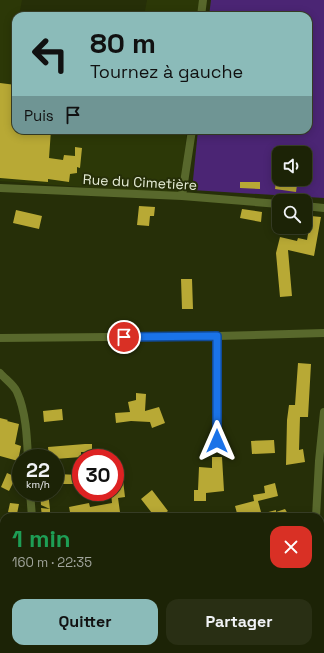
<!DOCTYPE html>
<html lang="fr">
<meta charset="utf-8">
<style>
body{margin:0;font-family:"Space Grotesk",sans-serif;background:#292f14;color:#f1f3f6;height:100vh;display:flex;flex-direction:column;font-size:15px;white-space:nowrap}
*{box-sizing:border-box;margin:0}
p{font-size:13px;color:#a0a49b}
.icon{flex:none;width:22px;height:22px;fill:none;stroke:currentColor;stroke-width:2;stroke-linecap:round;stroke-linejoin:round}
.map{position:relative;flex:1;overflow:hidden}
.panel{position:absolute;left:0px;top:513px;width:324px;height:140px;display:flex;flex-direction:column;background:#1c2306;border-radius:12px 12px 0 0;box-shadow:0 2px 10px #0003,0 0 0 1px #3a4028}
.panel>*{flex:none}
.banner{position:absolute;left:12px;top:12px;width:300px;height:122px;border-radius:12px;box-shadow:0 2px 10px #0003,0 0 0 1px #3a4028;background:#8bbbb9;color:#111;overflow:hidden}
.buttons{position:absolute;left:272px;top:146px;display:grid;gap:8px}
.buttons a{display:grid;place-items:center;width:40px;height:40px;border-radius:8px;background:#1c2306;box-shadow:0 2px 10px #0003,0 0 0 1px #3a4028;font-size:20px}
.speed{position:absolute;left:12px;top:449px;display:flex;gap:8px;font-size:20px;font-weight:700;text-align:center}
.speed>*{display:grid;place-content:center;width:52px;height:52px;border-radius:50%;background:#1c2306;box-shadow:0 2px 10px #0003,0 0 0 1px #3a4028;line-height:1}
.speed small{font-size:10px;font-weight:400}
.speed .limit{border:6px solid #d22;background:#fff;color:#111}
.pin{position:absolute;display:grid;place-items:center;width:34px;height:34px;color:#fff;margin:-17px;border:2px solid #fff;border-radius:50%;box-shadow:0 1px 4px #0007}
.me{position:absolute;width:44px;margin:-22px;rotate:0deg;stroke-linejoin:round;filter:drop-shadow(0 0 3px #0008)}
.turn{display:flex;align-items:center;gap:14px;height:84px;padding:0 12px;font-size:18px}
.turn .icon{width:52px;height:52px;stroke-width:2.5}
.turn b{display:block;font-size:28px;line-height:34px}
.then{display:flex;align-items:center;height:38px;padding:0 12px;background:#0003;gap:8px;font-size:15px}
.round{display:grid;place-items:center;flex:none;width:42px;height:42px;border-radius:12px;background:#292f14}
.summary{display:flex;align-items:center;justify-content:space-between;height:68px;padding:0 12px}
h1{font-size:24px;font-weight:700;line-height:30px;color:#1e9e55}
.button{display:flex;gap:8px;margin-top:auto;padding:8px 12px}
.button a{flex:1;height:46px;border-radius:12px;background:#8bbbb9;color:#111;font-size:16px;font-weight:700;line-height:46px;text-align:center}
.button a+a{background:#292f14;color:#f1f3f6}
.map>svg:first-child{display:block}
.built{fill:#2c3807}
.green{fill:#4b2574;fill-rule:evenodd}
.building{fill:#b8a935}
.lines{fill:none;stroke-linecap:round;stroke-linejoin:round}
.minor{stroke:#58682c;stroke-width:8}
.major{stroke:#87a03b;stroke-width:10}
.route-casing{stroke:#114b97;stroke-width:10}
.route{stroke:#1a73e8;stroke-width:7}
.labels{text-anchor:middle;stroke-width:4;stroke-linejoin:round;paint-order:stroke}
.street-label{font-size:14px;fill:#e6edd7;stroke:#262f08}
</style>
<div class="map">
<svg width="324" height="653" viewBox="0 0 324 653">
<rect width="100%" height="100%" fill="#262f08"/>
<path class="built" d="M0,0h22l-3,16h-3v114h171l-7,64 -180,-13z
M147,0h54l-2,16h-55z"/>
<path class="green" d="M211,0h113v198l-132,-8 6,-60h110v-114h-99zM279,153h26v26h-26z"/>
<path class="building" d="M0,83l16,2v47l23,2v-4h12l-2,28 14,2 1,-5 11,1v-9l7,1 -2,20 -3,-1v6l-7,1 -1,8 -21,-3v3l-48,-4z
M240,182h20v7l-20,-1z
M276,182l21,3 -1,7 -21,-3z
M139,206l16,1 -1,9h-4l-1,10 -12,-1z
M242,209l20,3 -1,10 -21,-4z
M16,210l26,6 -3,13 -26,-6z
M311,216l10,1 -7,39 -26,-6 4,46 -12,1 -4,-44 4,-16 17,4 1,-3 9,2z
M181,279h11l1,30h-11z
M298,363l13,1 -3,53h-8l-1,33 4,-1 2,13 -19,3 1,-45 2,-15h6z
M136,393l10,1 -1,17 14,-4 6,16 -13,5 -2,-6 -19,-1 -15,2 -1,-10 15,-1 -2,-10 8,-2z
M62,409l1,11 -19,2 -1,-11z
M0,418l8,2 -1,1 12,3 -4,20 6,2 -3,15 -18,-5z
M274,440l1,13 -23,1 -1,-13z
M85,444h7v8h-11v5l-26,2 -6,-1 -1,-11z
M212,457h10l2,34 -18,2v8h-12v-11h4l1,-23 13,1z
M7,473l9,4 -7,14 -8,-4z
M55,474l26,1v9h-26z
M115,480h8l2,17 -7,1 2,14 -23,5h-26l-2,-10 20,-4 1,4 22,-4 -1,-11h4z
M275,483l3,13 -20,5 3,11 -23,5 -3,-11 19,-5 -1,-6 12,-2 -1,-7z
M152,490l16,21 -8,6h-5l-14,-18z
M40,492h8l2,17 -9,-4z
M10,503l9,1 -2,10 -9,-2z
M41,508l9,1v8h-8z
M285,509l3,5 -7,3h-24v-2l19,-5v2z"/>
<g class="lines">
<path class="minor" d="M201,16l2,-16
M0,188l182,8 97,8
M182,196l10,-66
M305,206l19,2
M217,336v105
M0,338l217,-2 107,-3
M0,373c5,6 14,12 17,19 9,20 10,45 11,66
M30,492l2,25
M316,517l3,-56 5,-49
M320,590l4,-1
M18,653l3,-4
M222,653l3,-4
M307,653l1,-4"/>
<path class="major" d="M0,563l4,4
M110,649l6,4"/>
</g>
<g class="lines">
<defs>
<path id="route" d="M124,337l93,-1v105"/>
</defs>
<use href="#route" class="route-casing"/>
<use href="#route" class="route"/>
</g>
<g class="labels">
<g class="street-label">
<text transform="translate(140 182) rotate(3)" y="5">Rue du Cimetière</text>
</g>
</g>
</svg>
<div class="buttons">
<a><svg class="icon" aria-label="sound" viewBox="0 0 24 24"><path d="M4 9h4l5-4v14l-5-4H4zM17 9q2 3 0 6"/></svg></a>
<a><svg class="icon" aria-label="search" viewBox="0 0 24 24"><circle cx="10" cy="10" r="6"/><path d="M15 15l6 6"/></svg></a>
</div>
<div class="speed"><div>22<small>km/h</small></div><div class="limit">30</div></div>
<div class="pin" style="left:124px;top:337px;background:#d93025"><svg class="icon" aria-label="arrive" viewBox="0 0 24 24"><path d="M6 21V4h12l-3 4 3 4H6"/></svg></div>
<svg class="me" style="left:217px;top:441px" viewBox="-20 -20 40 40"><path d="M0-17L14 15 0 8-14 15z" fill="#1a73e8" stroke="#fff" stroke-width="4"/></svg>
<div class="banner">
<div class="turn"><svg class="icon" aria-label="left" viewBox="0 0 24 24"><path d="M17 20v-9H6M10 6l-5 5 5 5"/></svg><div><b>80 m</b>Tournez à gauche</div></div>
<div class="then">Puis<svg class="icon" aria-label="arrive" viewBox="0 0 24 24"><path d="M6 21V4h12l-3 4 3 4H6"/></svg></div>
</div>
<section class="panel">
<div class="summary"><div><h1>1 min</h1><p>160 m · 22:35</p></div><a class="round" style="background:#d93025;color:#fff"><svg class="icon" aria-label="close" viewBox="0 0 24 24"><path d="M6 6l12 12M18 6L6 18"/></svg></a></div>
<div class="button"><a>Quitter</a><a>Partager</a></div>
</section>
</div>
